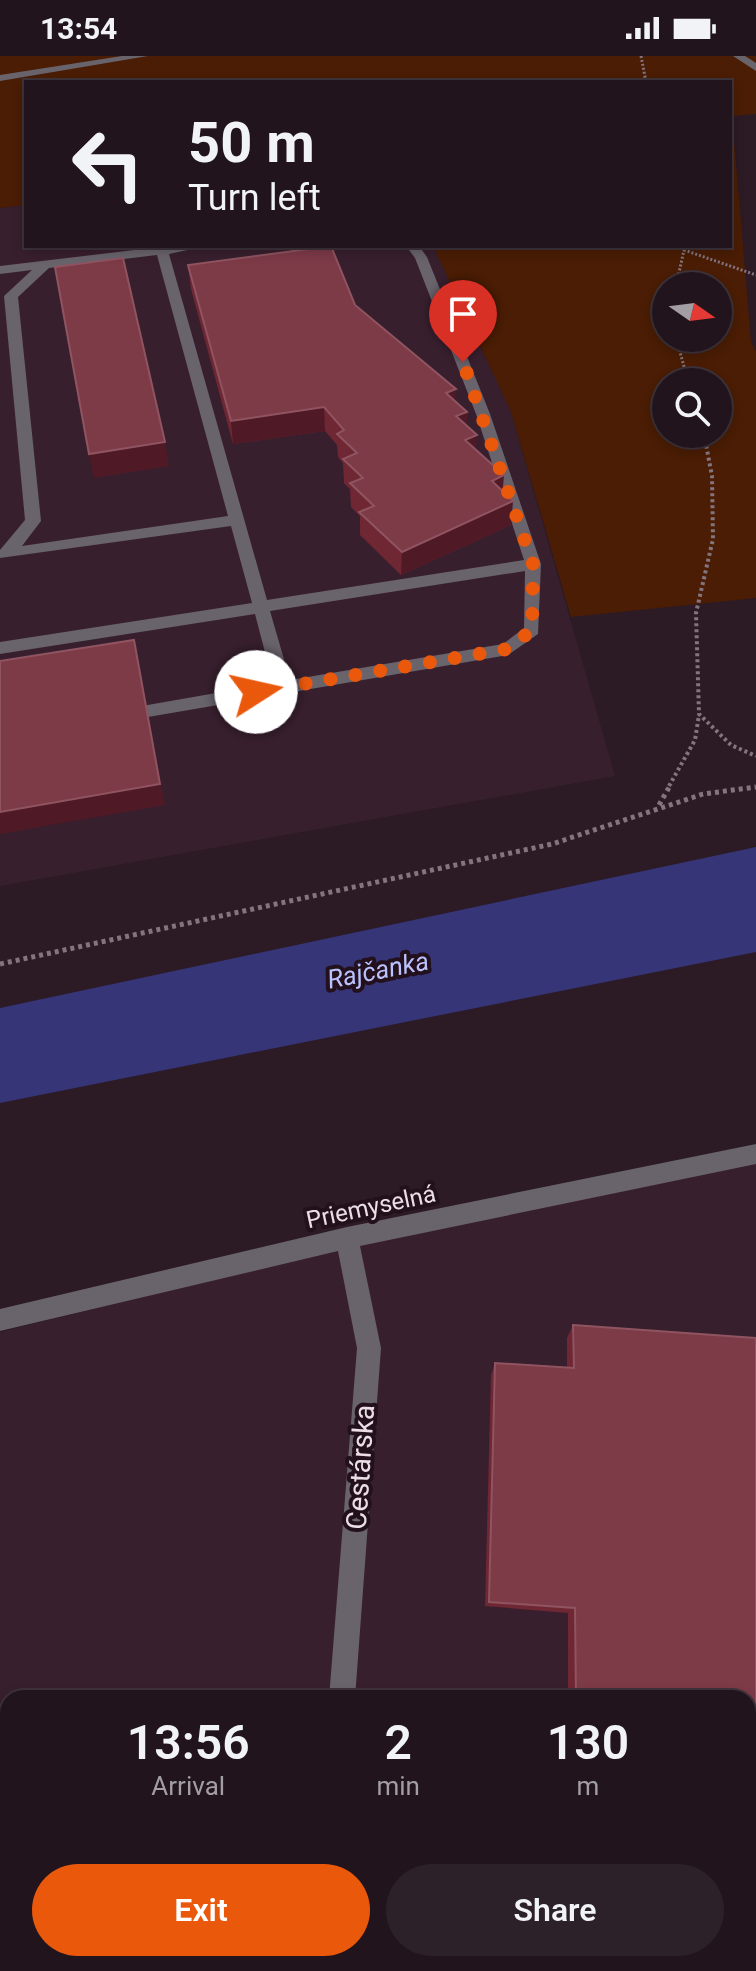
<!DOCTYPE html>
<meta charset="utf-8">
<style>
body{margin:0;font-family:Roboto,sans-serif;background:#2d2129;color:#f1f3f6;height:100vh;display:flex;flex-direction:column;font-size:30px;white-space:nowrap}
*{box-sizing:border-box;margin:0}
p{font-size:26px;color:#a29ea3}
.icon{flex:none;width:44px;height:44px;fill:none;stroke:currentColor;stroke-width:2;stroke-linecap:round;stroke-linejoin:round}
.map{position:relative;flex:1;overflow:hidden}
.side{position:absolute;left:0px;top:1634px;width:756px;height:282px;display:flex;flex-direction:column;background:#21141c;border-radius:24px 24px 0 0;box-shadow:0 4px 12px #0003,0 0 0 2px #3e333b}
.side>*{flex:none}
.banner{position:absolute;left:24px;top:24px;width:708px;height:168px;border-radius:0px;box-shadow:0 4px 12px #0003,0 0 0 2px #3e333b;background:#21141c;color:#f1f3f6;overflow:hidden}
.needle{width:52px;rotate:104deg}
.tools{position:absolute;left:652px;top:216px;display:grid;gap:16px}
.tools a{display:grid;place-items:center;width:80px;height:80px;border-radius:50%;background:#21141c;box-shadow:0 4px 12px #0003,0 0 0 2px #3e333b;font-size:40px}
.pin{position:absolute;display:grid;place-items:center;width:68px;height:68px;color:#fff;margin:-82px -34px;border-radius:50% 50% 50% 0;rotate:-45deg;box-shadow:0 0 8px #0007}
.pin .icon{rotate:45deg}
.me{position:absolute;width:88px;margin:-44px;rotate:80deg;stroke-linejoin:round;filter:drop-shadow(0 0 6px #0008)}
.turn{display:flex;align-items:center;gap:28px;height:168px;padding:0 32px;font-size:36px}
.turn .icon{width:104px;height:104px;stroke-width:2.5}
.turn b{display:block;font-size:56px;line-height:68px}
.eta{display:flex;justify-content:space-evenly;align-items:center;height:136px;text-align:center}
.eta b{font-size:48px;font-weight:600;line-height:56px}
.primary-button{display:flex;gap:16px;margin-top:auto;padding:16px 32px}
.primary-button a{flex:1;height:92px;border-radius:48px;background:#ea580c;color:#fff;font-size:32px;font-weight:600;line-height:92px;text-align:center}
.primary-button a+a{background:#2d2129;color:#f1f3f6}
.status{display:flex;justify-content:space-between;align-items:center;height:56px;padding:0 40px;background:#21141c;direction:ltr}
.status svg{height:22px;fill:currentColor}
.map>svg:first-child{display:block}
.built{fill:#381f2e;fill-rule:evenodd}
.green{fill:#4a1d04;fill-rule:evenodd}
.water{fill:#353577}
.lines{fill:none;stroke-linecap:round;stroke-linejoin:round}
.path-far2{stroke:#84747d;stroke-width:3;stroke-dasharray:2 2;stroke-linecap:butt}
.path-far1{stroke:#84747d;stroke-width:4;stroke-dasharray:3 3;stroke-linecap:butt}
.path{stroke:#84747d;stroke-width:5;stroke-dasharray:4 4;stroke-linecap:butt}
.minor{fill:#69636c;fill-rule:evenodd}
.wall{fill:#702734}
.shaded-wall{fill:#4f1926}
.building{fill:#7d3a47;stroke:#8f5460;stroke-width:2}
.route{stroke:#ea580c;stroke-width:14;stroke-dasharray:0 25.2}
.labels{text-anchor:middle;stroke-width:8;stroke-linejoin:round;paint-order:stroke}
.street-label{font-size:24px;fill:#ebdee5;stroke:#22111c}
.water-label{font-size:26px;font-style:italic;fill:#bac1fd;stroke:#22111c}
.near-street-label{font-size:28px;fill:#ebdee5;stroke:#22111c}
</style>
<div class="status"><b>13:54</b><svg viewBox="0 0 49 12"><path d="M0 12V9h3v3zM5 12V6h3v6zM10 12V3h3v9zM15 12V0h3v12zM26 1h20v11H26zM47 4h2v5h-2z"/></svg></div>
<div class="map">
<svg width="756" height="1915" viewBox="0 0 756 1915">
<rect width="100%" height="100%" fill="#2c1a25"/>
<path class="built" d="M26,149v41h407l78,166 104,364 -615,110v-678z
M756,1090v825h-756v-639zM8,1642h740v266h-740z"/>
<path class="green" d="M0,0h756v58l-24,2 19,226 5,10v246l-185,19 -60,-205 -78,-166h297v-164h-704v123l-26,3zM666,230h52v52h-52zM666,326h52v52h-52z"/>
<path class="water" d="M756,791v105l-756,151v-95z"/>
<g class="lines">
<path class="path-far2" d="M641,0l5,26
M683,190l1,4 72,25
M676,230l8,-36
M676,282l11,39"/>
<path class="path-far1" d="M686,319l2,7
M704,378l8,42 1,63 -17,74 3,101 32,31 25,11
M669,730l26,-46 4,-25"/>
<path class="path" d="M659,749l12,-21
M0,908l552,-120 151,-50 53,-7"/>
<path class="minor" d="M122,0h26l-148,25v-6z
M733,0h12l11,7v8z
M168,190h38l-37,8 98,346 257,-40 -48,-146 -61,-156 -9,-12h13l8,11 63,157 51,150 -3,70 -30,21 -360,62 -9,-6 3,-5 131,-23 -18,-69 -255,40v-12l252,-39 -21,-77 -231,32v-8l25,-30 -21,-224 28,-26 -32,4v-8zM157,199l71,261 -206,30 19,-25 -23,-224 31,-29zM525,515l-1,57 -21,16 -213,36 -20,-69z
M756,1088v20l-396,82 21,102 -26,350h-26l28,-350 -19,-97 -338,80v-22l347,-82z
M307,1908h28v7h-30z"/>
</g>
<path class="wall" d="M188,209l167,40 112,107 -1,13 10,25 26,41 9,34 -110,50 -41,-40v-19l-9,-9 -1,-18 -6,-6 -1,-20 -5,-6 -1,-12 -12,-14 -92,13 -42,-155z
M573,1269l183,13v633h-187v-7h179v-266h-180v-85l-83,-7 6,-231 4,-12 72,5v-30z"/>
<path class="shaded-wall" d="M51,190h37l-36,4z
M456,333l-1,24 -9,-20z
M324,351l1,24 -92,13 -2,-23z
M467,356l-2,23 -9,-19z
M477,379l-2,24 -10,-19z
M165,386l4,24 -75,12 -5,-24z
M504,419l-2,24 -10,-18z
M513,445l-2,24 -110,50 1,-23z
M134,584l31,165 -165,29v-22z"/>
<path class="building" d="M331,190l24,59 101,84 -10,4 21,19 -11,4 21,19 -12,5 39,35 -12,6 21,20 -111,51 -43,-40 15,-6 -24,-23 13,-5 -20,-19 14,-6 -20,-19 7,-4 -20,-23 -93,14 -43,-156z
M123,202l42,184 -76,12 -34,-187z
M134,584l26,144 -160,28v-151z
M573,1269l183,13v633h-178v-7h170v-266h-172l-1,-90 -86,-6 6,-239 79,5z"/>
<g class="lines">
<path class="route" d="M256,636l252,-43 24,-19 1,-66 -70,-202"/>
</g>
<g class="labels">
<g class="street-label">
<text transform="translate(371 1151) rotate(-12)" y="8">Priemyselná</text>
</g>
<g class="water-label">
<text transform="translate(378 914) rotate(-11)" y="9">Rajčanka</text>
</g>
<g class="near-street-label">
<text transform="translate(360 1411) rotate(-86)" y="10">Cestárska</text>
</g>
</g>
</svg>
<div class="tools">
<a><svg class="needle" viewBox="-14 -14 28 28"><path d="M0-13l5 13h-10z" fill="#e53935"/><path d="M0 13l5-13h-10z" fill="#a29ea3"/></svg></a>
<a><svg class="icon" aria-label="search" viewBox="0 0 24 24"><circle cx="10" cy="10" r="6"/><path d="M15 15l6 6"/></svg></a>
</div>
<div class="pin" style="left:463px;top:306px;background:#d93025"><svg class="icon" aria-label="arrive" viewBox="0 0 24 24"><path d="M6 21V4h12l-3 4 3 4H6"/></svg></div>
<svg class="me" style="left:256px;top:636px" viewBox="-20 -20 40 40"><circle r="19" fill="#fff"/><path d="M0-13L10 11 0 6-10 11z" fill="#ea580c"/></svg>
<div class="banner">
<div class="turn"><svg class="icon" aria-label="left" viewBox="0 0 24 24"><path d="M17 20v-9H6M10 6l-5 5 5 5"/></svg><div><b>50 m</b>Turn left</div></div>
</div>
<section class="side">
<div class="eta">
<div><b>13:56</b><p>Arrival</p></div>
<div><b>2</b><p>min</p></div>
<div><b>130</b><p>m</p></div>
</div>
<div class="primary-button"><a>Exit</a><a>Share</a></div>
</section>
</div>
